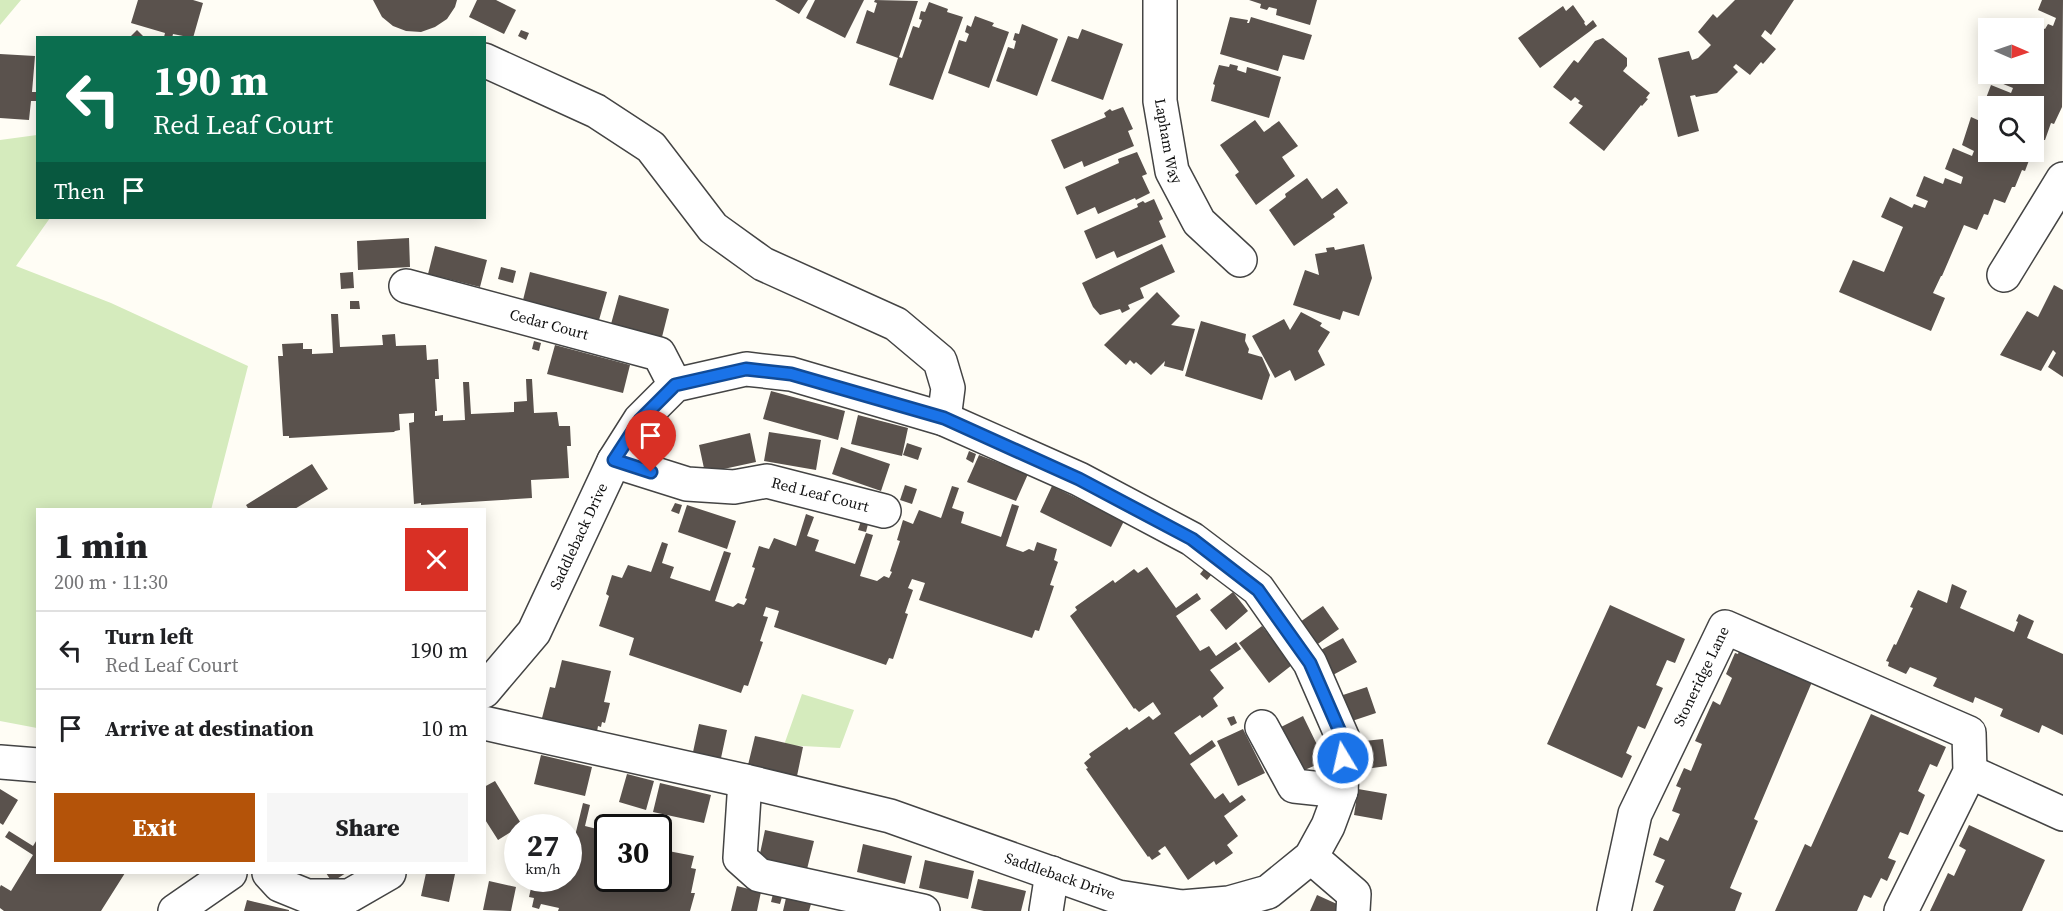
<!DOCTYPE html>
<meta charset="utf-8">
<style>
body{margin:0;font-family:"Source Serif 4",serif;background:#f6f6f6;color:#202124;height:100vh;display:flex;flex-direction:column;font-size:22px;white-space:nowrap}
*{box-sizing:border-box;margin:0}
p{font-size:20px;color:#757577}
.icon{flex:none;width:33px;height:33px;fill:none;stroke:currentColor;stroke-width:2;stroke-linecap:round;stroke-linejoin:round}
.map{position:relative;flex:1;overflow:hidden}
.drawer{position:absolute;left:36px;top:508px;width:450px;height:366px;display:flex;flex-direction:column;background:#fff;border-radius:0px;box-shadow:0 3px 15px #0003}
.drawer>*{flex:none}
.hud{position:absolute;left:36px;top:36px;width:450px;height:183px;border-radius:0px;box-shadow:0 3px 15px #0003;background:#0b6e4f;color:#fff;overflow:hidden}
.needle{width:39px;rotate:92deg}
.tools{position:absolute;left:1978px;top:18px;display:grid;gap:12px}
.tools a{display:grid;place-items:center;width:66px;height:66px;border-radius:0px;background:#fff;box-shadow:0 3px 15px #0003;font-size:30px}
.speed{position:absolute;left:504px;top:814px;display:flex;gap:12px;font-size:30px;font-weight:700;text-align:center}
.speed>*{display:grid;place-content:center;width:78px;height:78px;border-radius:50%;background:#fff;box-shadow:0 3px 15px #0003;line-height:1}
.speed small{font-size:15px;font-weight:400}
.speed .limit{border:3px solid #111;border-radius:9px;background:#fff;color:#111}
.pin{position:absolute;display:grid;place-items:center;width:51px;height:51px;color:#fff;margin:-62px -26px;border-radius:50% 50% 50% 0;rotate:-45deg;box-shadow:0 0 6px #0007}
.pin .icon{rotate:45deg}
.me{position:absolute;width:66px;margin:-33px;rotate:351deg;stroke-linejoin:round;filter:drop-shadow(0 0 4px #0008)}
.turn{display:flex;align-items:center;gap:21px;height:126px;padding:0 18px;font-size:27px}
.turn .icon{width:78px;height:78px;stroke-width:2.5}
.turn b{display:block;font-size:42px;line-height:51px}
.then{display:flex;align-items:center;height:57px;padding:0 18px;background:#0003;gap:12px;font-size:22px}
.round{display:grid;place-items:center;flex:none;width:63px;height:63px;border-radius:0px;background:#f6f6f6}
.overview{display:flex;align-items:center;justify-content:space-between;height:102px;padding:0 18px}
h1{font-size:36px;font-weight:800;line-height:45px}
.button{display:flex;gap:12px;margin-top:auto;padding:12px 18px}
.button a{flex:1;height:69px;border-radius:0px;background:#b45309;color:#fff;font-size:24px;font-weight:800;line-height:69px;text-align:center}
.button a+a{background:#f6f6f6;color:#202124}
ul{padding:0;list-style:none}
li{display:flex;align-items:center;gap:18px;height:78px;padding:0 18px;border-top:2px solid #e0e0e0}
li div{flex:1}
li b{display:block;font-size:22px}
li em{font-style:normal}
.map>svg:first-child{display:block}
.green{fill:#d5ebbd}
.building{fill:#5a524d}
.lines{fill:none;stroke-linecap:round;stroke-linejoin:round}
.minor-casing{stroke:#444;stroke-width:36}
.minor{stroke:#fff;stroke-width:33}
.route-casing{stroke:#114b97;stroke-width:15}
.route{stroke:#1a73e8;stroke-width:10}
.labels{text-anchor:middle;stroke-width:6;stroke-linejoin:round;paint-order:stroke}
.street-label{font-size:15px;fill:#111;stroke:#fff}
</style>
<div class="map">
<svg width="2063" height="911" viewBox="0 0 2063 911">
<rect width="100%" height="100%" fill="#fffdf5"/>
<path class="green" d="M0,0h21l-21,25z
M37,135l1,83h12l-34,48 95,37 137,63 -37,144h-173l-1,218 -37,-7v-581z
M802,694l52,16 -14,38 -56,-3z"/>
<path class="building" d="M138,0h55l10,3 -10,35 -20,-4 -1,4h-7l-1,-1 1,-4 -34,-10z
M373,0h84l-2,7 -8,12 -12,8 -14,5 -15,-1 -13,-5 -11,-9z
M477,0h19l20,10 -12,24 -35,-17z
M775,0h33l-9,14z
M815,0h49l-19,38 -39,-20z
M875,0l43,1 -19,56 3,1 11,-32 6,2 3,-8 -3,-1 2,-8 4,1 4,-10 19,7 -1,3 16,5 -30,83 -44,-15 9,-27 -42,-15 11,-33 7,3 3,-10 -3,-1z
M1249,0h68l-7,25 -34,-10 1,-6 -8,-2 -2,3 -7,-2 1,-4z
M1735,0h59l-23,35 -6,-5 -4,6 15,13 -13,15 -2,-2 -11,13 -14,-11 -3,3 5,5 -21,21 -21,4 -1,-2 -5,1 9,35 -21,6 -20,-79 31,-7 3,9 6,-2 13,-13 -13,-13 15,-18 4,4z
M2042,0h21l-1,107 -8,17 -3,-1 -6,17h-4l-7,17 -3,-2 -6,16 -3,-1 -7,17h-3l-7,16 -11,-4 -6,16 -4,-1 -7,16 -13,-5 -22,51h-1l-8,17 12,5 -14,33 -92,-39 14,-32 31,12 19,-45 -22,-10 9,-20 22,11 2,-4 11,4 3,-7 -12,-5 8,-20 19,8 2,-6 16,6 2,-7 -18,-8 8,-21 19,8 2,-5 -12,-6 9,-28 18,8v27h45v-46h-45v12l-9,-4 11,-29 20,8 2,-5 -17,-7 3,-7h35v-46h-11l3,-7 19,8 3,-5 5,2 3,-8 -18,-8z
M1573,5l12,17 -1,1 2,3 7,-6 4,6 -57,42 -22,-30 45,-32 3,5z
M975,16l19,7 -2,3 17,6 -20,56 -41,-15 11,-33 7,2 3,-8 -4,-2 2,-7 4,2z
M1230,17l18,3 -1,3h2l2,-6 61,18 -8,25 -21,-5 -5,16 -58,-17z
M1022,24l36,15 -21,57 -41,-15 12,-34 6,2 2,-8 -3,-1 2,-7 4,1z
M1082,29l41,15 -20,56 -52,-19 17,-45 10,3z
M137,30l8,8h-16z
M521,30l8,3 -3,7 -8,-4z
M1603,38l24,20v8l-4,5 27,22 -4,5 2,1 -6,7 -1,-1 -37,46 -35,-28 14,-17 -5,-3 2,-2 -5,-4 -4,4 -18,-14 21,-27 4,3 17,-22z
M0,54l35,2 -3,36h6v2l-1,7h-6l-2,19 -29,-2z
M1230,64l8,2 -1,4 9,3 1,-6 34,10 -12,41 -58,-17 4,-16 -2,-1 6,-19 10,2z
M1123,107l10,22 -5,2 6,15 -50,21 -2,-6 -18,8 -13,-29 55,-23 -2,-4 6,-4 2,2z
M1255,120l9,12 15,-11 19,25 -16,11 13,19 -39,29 -21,-30 4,-3 -19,-27z
M1137,152l10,22 -5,2 8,17 -14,7 -1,-2 -37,16 -3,-7 -18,8 -12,-28 54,-24 -1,-4z
M1307,178l15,21 15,-11 11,15 -15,11 2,3 -41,29 -25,-36 17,-13 -1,-3z
M1154,199l9,20 -4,2 7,16 -49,21 -3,-7 -18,8 -12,-28 54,-24 -1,-3 6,-3 2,2z
M409,238l1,29 -52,3 -1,-29z
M1162,244l13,28 -35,16 4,10 -16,7 2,4 -8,4 -2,-4 -20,6 -7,-8 -11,-24z
M1364,244l8,34 -13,38 -16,-5 -3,9 -47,-15 12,-35 14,5 -4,-21 12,-2 -1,-4 8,-1 1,3z
M435,246l52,14 -7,27 -52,-13z
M501,267l15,4 -3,12 -15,-4z
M353,272l1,16 -13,1 -1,-16z
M530,272l77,20 -8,28 -76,-20z
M2054,285l9,5v87l-15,-10 8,-14 -3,-3 -12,21 -41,-16 27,-44 11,6z
M1157,292l23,24 -9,9 24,4 -12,42 -19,-5 1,-5 -14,14 -15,-13 -2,2 -4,-4 -4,5 -22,-20z
M619,295l50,14 -7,28 -51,-13z
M350,301h9l1,8h-10z
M1301,312l21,11 -2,3 10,6 -12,19 7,14 -30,16 -5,-11 -15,8 -23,-42 32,-17 6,11z
M331,314h7l2,33 43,-2 -1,-10 13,-1 1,12 30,-1 1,15 11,-1 1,20h-4l2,32h-2v5l8,-1v6l22,-1 -2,-38h6l2,32 43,-2v-10l13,-1 -1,-22h6l2,34 23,-1 2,14h11l1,20h-4l2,32 -38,2 1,18 -111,7v-2l-7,1 -5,-81 5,-1v-9l-15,1 1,16 -5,1 -1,1 -105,6v-2h-6l-5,-80h5l-1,-12 21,-1v6h9v5l21,-1z
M1201,321l45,13 -1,7 4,8 -1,4 14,4 8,18 -8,25 -77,-24z
M534,341l7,2 -2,8 -7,-2z
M555,345l75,20 -7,28 -76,-19z
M771,391l74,20 -7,29 -75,-21z
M858,415l50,13 -6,28 -51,-12z
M769,432l52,8 -5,30 -52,-9z
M750,433l6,29 -51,11 -6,-28z
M907,443l15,5 -4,12 -15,-5z
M841,447l49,17 -9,27 -49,-17z
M969,451l7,3 -3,9 -7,-4z
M979,455l49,19 -12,27 -49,-19z
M312,464l16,25 -35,21h-44l-3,-5z
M905,485l12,4 -5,15 -12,-4z
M952,486l7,2 -7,20 12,4 -3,11 40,14 11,-33 7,2 -13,40 17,6 6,-3 5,2 3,-9 20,7 -3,11 4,2 -8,23 4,1 -15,45 -4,-1 -3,8 -113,-38 6,-17 -13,-4 -4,9 5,2 -8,23 3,1 -15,45 -4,-1 -3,7 -112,-38 5,-16 -13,-4 -3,9 5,1 -8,24 3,1 -15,44 -4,-1 -3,8 -112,-38 5,-17 -35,-12 10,-30 -3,-2 6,-19 10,3 6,-13 23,7 11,-30 6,2 -6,19 12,4 -4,11 40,13 14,-40 7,2 -16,48 18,6 5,-4 6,2 3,-6 -2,-1 10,-30 -3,-1 7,-21 10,3 5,-11 22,8 10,-32 8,3 -7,19 12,4 -4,11 40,13 11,-31 7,2 -13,41 17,5 7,-5 5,2 3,-6 -2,-1 10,-30 -3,-1 6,-20 10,4 6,-14 22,8z
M1052,486l72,35 -13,26 -71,-35z
M675,503l7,2 -3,9 -8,-3z
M687,505l49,16 -9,28 -49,-17z
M861,521l7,3 -2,8 -8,-2z
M1147,567l29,41 21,-15 4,6 -25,17 24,35 9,-5 7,10 20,-14 5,7 -31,21 14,18 -11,10 5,8 -16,12 -2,-3 -26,18 16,22 22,-15 4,6 -26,18 25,35 8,-6 7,10 12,-8 4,5 -22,16 14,20 -11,9 6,8 -17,12 -2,-4 -26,19 -23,-34 -7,5 3,3 -9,6 -3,-4 -1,1 -62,-88 2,-1 -4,-5 7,-6 -2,-3 38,-27 2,3 20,-14 4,4 8,-6 -8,-12 -14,10 -4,-4 -1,1 -64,-93 7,-6 -2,-3 38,-27 2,3 19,-14 4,4z
M1204,569l8,5 -5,6 -7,-6z
M1952,584l15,7 -7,17 54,24 4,-10 -2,-1 3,-7 15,7 -7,17 36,16v81l-21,-10 -3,8 -39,-17 3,-7 -28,-12 -2,6 -40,-17 4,-8 -27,-11 -4,7 -18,-8 1,-4 -3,-1 8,-17 2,1 17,-37 -3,-1 8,-17 29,13z
M1233,592l15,19 -22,19 -16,-20z
M1610,605l75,34 -10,24 -8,-3 -11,25 7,3 -18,41 -7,-3 -12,27 6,3 -10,22 -75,-34z
M1323,606l16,23 -24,17 -15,-24z
M1262,626l30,39 -23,18 -30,-40z
M1343,638l14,24 -26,14 -12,-25z
M1739,651l73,31 -58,137 4,2 -28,67 12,5 -7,18h-82l11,-25 -9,-4 10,-22 -12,-5 7,-18 8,4 12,-27 -8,-3 9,-23 -5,-2 8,-18 7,3 11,-27 -7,-3 18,-40 7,4 12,-27 -6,-4 9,-21 3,1z
M562,660l49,11 -7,31 6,1 -5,20 -3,-1 -1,5 -3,-1 -2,11 -49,-12 1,-5 -6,-2 8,-31 5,1z
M1367,687l9,26 -27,9 -9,-26z
M1871,714l75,33 -9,20 -7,-3 -12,27 7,4 -17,40 -8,-3 -12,26 8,3 -9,20 -6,-3 -10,20 -7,-3 -7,16h-82l30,-67 6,3z
M1234,716l3,7 -6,3 -4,-8z
M1303,716l22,45 -27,12 -21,-44z
M699,724l28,6 -6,28 -28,-6z
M1243,729l22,44 -27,13 -21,-45z
M755,736l48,11 -6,29 -49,-11z
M1383,739l4,27 -29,4 -3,-28z
M541,755l51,12 -7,29 -51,-12z
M627,774l27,7 -8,29 -27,-8z
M495,781l27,44 -24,15 -14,-22v-31z
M660,783l51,12 -7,28 -51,-11z
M0,789l18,11 -15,25 -3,-2z
M1358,789l29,5 -5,26 -28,-5z
M583,803l7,2 -5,21 12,3 -3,11 14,3v36h50v-30l36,7 -3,12 5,1 -5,24h4l-5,18h-132l1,-3 -18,-4 -2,5 -7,-2 2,-9 -5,-1 4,-18h35v-40l6,1z
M644,817l7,2 -2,9h-7z
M1969,825l76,35 -23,51h-92l18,-38 6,3 12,-26 -7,-4z
M765,830l49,11 -7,28 -48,-11z
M9,831l24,15 5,-8v35h87l-24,38h-97l-4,-3v-21l1,-2 10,6 22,-36 -28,-18z
M863,844l49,12 -7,28 -48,-12z
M925,860l49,11 -6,28 -49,-11z
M326,873h20l-14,9z
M426,873l29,1 -6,28 -28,-6z
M978,879l48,12 -5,20h-37l-13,-3z
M489,881l27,6 -5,24 -28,-1z
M737,886l24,6 -4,19h-26z
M773,894l9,3 -2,7 -9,-2z
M1317,895l20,9 2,7h-29z
M786,898l25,6 -2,7h-26z
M247,900l42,10v1h-45z"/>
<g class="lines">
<defs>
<g id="minor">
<path id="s1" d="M1160,0v101l12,70 27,51 41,38"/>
<path d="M484,60l112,51 55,36 62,81 50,36 133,60 44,37 8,27 -4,31"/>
<path d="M2004,275l59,-96"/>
<path id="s2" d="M406,286l253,68 16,31"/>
<path id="s3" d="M614,461l73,23 47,3 33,-6 117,30"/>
<path id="s4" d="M484,691l50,-59 80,-171 26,-41 35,-35 71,-16 45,5 153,45 135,60 113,60 66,50 52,74 34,78 -3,50 -13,35 -17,31 -43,35 -39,11 -47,4 -64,-10 -228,-81 -145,-35 -261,-58"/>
<path d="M1262,727l32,59 47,5"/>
<path d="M0,762l38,3"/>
<path d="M1970,772l93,42"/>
<path d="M745,781l-5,77 19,17 164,36"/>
<path d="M1311,857l43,37 -1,17"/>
<path d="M269,873l11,12 27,11h42l40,-23"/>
<path d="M175,911l55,-38"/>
<path d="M1046,911l6,-38"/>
<path id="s5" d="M1614,911l21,-97 90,-187 244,106 1,39 -69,139"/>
</g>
</defs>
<use href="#minor" class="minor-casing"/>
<use href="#minor" class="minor"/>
</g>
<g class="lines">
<defs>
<path id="route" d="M651,472l-37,-12 26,-40 35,-35 71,-16 45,5 153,44 135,61 113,60 66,51 52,73 34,78 -1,17"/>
</defs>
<use href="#route" class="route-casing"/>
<use href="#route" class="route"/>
</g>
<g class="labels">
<g class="street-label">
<text dy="5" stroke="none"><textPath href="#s1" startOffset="142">Lapham Way</textPath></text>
<text dy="5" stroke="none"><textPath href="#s2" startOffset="148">Cedar Court</textPath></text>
<text dy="5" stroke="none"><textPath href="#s3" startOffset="212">Red Leaf Court</textPath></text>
<text dy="5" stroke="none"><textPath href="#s4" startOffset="183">Saddleback Drive</textPath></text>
<text dy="5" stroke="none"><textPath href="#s5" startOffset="252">Stoneridge Lane</textPath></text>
<text transform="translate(1060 876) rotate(19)" y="5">Saddleback Drive</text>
</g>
</g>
</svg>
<div class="tools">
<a><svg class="needle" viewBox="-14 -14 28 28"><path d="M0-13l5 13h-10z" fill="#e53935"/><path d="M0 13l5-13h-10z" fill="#757577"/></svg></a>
<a><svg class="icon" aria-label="search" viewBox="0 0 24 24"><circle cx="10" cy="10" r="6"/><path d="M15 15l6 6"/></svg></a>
</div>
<div class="speed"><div>27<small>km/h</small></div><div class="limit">30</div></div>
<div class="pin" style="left:651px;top:472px;background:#d93025"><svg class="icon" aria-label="arrive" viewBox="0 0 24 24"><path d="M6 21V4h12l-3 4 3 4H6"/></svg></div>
<svg class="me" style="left:1343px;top:758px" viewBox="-20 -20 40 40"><circle r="17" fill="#1a73e8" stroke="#fff" stroke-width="3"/><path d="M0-11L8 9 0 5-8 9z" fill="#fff"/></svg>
<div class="hud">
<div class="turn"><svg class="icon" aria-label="left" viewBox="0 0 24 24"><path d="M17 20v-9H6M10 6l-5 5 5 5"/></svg><div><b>190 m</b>Red Leaf Court</div></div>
<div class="then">Then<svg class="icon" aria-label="arrive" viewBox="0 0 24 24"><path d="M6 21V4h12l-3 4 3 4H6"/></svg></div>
</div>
<section class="drawer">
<div class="overview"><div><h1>1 min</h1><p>200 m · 11:30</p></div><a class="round" style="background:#d93025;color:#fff"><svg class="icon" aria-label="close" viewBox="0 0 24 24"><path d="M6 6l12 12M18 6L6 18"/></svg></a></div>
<ul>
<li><svg class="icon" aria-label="left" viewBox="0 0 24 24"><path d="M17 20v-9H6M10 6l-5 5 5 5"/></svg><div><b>Turn left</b><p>Red Leaf Court</p></div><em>190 m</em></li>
<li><svg class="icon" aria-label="arrive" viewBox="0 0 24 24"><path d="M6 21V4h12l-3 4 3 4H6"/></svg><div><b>Arrive at destination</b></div><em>10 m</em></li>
</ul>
<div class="button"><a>Exit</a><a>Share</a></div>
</section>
</div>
